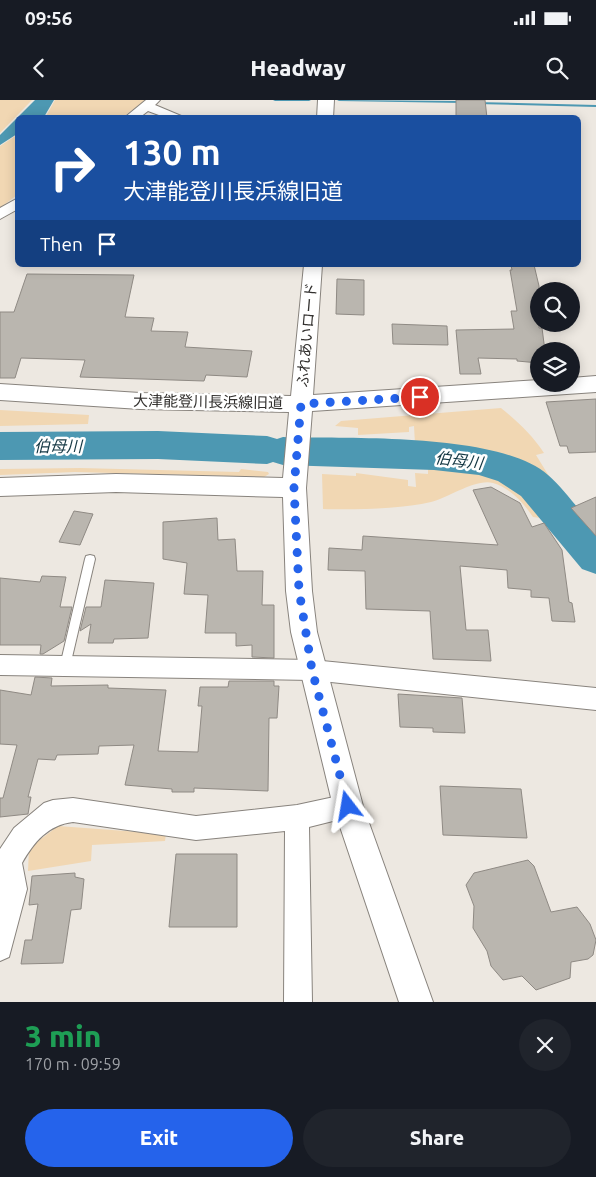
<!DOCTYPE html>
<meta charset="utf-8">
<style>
body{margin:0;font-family:Ubuntu,"Noto Sans JP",sans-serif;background:#20242c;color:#f1f3f6;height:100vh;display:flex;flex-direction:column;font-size:19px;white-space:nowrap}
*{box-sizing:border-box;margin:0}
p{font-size:16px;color:#9ea1a6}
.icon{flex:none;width:28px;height:28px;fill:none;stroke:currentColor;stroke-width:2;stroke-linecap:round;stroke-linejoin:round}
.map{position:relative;height:902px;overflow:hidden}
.sheet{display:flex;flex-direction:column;background:#171b24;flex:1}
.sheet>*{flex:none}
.top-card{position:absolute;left:15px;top:15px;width:566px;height:152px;border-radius:8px;box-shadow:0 2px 12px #0003;background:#1a4fa0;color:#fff;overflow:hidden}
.fabs{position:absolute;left:530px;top:182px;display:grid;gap:10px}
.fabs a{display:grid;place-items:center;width:50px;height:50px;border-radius:50%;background:#171b24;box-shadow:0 2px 12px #0003;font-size:25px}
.pin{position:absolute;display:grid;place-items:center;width:42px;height:42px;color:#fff;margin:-21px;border:2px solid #fff;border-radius:50%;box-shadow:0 1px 5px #0007}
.me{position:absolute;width:55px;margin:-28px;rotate:346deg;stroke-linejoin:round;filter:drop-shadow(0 0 4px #0008)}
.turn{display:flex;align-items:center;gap:18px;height:105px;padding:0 25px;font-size:22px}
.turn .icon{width:65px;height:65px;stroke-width:2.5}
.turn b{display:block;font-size:35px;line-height:42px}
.then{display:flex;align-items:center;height:48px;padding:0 25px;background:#0003;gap:10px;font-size:19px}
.round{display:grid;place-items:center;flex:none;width:52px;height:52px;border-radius:26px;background:#20242c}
.headline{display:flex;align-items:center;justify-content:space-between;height:85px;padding:0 25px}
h1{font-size:30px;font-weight:800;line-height:38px;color:#1e9e55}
.primary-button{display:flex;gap:10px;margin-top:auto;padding:10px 25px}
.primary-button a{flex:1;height:58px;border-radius:30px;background:#2563eb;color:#fff;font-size:20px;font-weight:800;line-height:58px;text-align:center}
.primary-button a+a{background:#20242c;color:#f1f3f6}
.status{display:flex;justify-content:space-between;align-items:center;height:35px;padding:0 25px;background:#171b24;direction:ltr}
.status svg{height:14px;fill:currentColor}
header{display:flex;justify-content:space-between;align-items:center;height:65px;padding:0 25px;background:#171b24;font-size:22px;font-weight:800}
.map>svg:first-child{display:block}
.green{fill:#f1d7b3}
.water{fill:#4d98b2}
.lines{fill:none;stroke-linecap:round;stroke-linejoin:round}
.stream{fill:#4d98b2;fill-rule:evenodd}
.river{fill:#4d98b2;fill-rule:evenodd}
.building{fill:#bab6af;stroke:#8f8a84}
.service-casing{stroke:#88837d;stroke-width:2}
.minor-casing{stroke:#88837d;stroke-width:2}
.tertiary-casing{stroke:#88837d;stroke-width:2}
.service{fill:#fff;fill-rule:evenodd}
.minor{fill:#fff;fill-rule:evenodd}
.tertiary{fill:#fff;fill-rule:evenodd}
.route{stroke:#2563eb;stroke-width:9;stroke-dasharray:0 16.2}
.labels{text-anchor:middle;stroke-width:5;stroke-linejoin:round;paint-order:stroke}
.street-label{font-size:15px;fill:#33312f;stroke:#fff}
.water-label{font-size:16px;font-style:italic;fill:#133642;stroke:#fff}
</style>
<div class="status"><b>09:56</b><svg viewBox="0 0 49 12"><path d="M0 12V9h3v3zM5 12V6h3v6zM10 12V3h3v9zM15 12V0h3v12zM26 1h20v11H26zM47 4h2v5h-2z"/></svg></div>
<header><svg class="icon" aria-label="back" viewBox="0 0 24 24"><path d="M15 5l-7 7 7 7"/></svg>Headway<svg class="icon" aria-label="search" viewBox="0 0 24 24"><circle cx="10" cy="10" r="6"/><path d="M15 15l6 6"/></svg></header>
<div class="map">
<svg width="596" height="902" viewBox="0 0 596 902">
<rect width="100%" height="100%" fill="#ede8e1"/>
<path class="green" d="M0,0h32l-32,33z
M55,0h91l-23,17 -78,1z
M17,35v60l-17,13v-62z
M501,308c17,14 31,27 43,45l-8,2 19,31c-43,-38 -86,-38 -140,-42l-1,-18 -5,1v5l-51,3v-7l-23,-2 6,-5z
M0,310l89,5 -1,9 -88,2z
M80,368l159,4 2,-3 27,3 1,2 -5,3 -189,-5 -75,3v-6z
M428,369c31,2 71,1 95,24 9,8 16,18 24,26l-14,-2c-10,-15 -23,-29 -40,-34 -16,-5 -46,15 -62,19 -30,7 -77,8 -108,7l-1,-35 34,2v-3l52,7v6l8,1 -1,-14 13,1z
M58,726l108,8 -1,7 -73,4 -1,16 -63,10 1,-23z"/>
<path class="water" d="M35,0h19l-10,17 -26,1 -1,16 -17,11v-10z"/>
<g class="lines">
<path class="stream" d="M273,0h38l-2,1h-34z
M337,0l126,1 2,1 -2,1 -124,-2z
M475,2l121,3v2l-120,-3 -2,-1z"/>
<path class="river" d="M158,331l109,5 10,3 6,-2c66,2 215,-5 265,38 17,15 32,37 48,54v45l-14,-5 -61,-73 -23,-15 -19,-6 -45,-5 -151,-5 -10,-3 -6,2 -109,-5 -158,1v-28z"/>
</g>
<path class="building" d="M456,0h29l2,18h-31z
M511,165h23l5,21v42h3l3,23h-6v12l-22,-2v-2l-39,-1 3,16h-21l-4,-44 58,-1 -3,-18h6l-7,-41h2z
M27,174l107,1 -9,42 29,1 -3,13 37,1 -3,15 67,4 -5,26 -41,-2 -2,6 -124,-4 5,-17 -64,-2 -6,20h-15v-66h14z
M337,179l27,1v35l-28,-1z
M392,224l55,2 1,19 -55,-1z
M596,299v53l-27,1 -2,-7h-7l-14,-44z
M491,387l29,16 12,24 12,-4 18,27 7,52 3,1 3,19 -23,-1 -3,-23 -18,-1v-7l-23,-2 -1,-18 -47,-4 6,64h22l3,31 -58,-2 -3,-48 -64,-2 -1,-38 -37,-1 1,-22 33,2 1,-14 135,9 -25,-55z
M596,397v39l-25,-28z
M74,411l19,3 -13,31 -21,-3z
M217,418l1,22 17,-1 2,32h26l-1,34h12v53l-22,-1v-12l-16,1v-13h-31l3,-38 -24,-1 3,-31 -24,-4v-37z
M42,476l24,1 -6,30h12l-8,34 -21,13h-3l1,-9h-41v-67l40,4z
M105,480l49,3 -6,55 -34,1 -1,4h-25l3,-19 -11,7 6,-24h15z
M35,577l17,1 -1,8 57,-1v3l58,2 -8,61 40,1 4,-46h-4l2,-19h28l1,-6h45v5h5l-2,32h-8l-1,73 -74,-3v4h-22v-3l-47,-4 9,-40 -35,1 -1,8 -41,1 -2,5 -17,-1 -10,38h3l-3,17 -28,3v-19h3l14,-53 -17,-1v-54l31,5z
M398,594l64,4 3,35 -32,-1v-4l-33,-1z
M440,686l81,3 6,49 -84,-3z
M176,754h61v73h-68z
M528,760l6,6 17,46 26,-5 13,17 6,16 -3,15 -5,4 -17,3 -1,16 -34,12 -14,-14 -19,4 -12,-14 -4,-15 -14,-23 1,-22 -8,-21 8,-12z
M75,773v4l9,2 -3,30 -10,1 -8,53 -42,1 4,-24h7l6,-36 -9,1 3,-29z"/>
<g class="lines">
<defs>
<path id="service" d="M90,455l4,1 1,3 -25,107 -1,4 -4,1 -4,-1 -1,-4 25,-107 1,-3z"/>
<path id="minor" d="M146,0h14l-5,5 31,13h-19l-19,-7 -9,7h-15z
M18,98v11l-18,10v-11z
M0,555l312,5 284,28v22l-284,-30 -312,-5z
M348,694l9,3 3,9 -3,9 -48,12 3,175h-28l1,-171 -89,9 -123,-18c-25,3 -39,20 -51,41l5,26 -18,68 -9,4v-112l14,-21 30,-25 9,-3 20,-2 123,18 101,-11z"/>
<path id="tertiary" d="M318,0h16l-1,18h-16z
M304,165h18l-9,130 226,-15v4h32v-6l25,-2v16l-284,19 -6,77 6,103 5,41 46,174 70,196h-34l-66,-196 -42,-174 -5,-41 -3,-94 -167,-5 -116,4v-18l116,-4 167,4 6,-66 -149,-3 -140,-9v-16l140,9 151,3z"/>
</defs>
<use href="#service" class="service-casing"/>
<use href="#minor" class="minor-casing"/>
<use href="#tertiary" class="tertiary-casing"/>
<use href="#service" class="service"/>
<use href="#minor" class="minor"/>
<use href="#tertiary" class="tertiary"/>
</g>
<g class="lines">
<path class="route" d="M348,706l-36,-136 -13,-80 -5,-102 7,-84 119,-7"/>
</g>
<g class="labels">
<g class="street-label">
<text transform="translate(307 235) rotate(-85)" y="5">ふれあいロード</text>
<text transform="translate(208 302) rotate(1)" y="5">大津能登川長浜線旧道</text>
</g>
<g class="water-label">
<text x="58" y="352">伯母川</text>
<text transform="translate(459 360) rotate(7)" y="6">伯母川</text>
</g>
</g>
</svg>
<div class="fabs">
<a><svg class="icon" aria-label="search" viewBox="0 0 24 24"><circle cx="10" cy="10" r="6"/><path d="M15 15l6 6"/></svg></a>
<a><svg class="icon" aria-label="layers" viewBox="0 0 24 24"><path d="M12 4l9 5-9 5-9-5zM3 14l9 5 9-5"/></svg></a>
</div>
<div class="pin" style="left:420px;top:297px;background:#d93025"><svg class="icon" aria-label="arrive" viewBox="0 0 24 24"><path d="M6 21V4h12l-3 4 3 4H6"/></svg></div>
<svg class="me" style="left:348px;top:706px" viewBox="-20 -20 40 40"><path d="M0-17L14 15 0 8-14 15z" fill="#2563eb" stroke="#fff" stroke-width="4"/></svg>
<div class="top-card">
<div class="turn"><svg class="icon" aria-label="right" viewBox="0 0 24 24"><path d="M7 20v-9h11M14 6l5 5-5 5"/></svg><div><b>130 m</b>大津能登川長浜線旧道</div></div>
<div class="then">Then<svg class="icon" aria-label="arrive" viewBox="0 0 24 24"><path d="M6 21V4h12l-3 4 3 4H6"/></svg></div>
</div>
</div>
<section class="sheet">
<div class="headline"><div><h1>3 min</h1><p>170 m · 09:59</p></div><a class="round"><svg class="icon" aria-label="close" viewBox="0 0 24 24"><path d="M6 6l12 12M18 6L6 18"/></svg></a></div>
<div class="primary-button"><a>Exit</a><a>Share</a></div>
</section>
